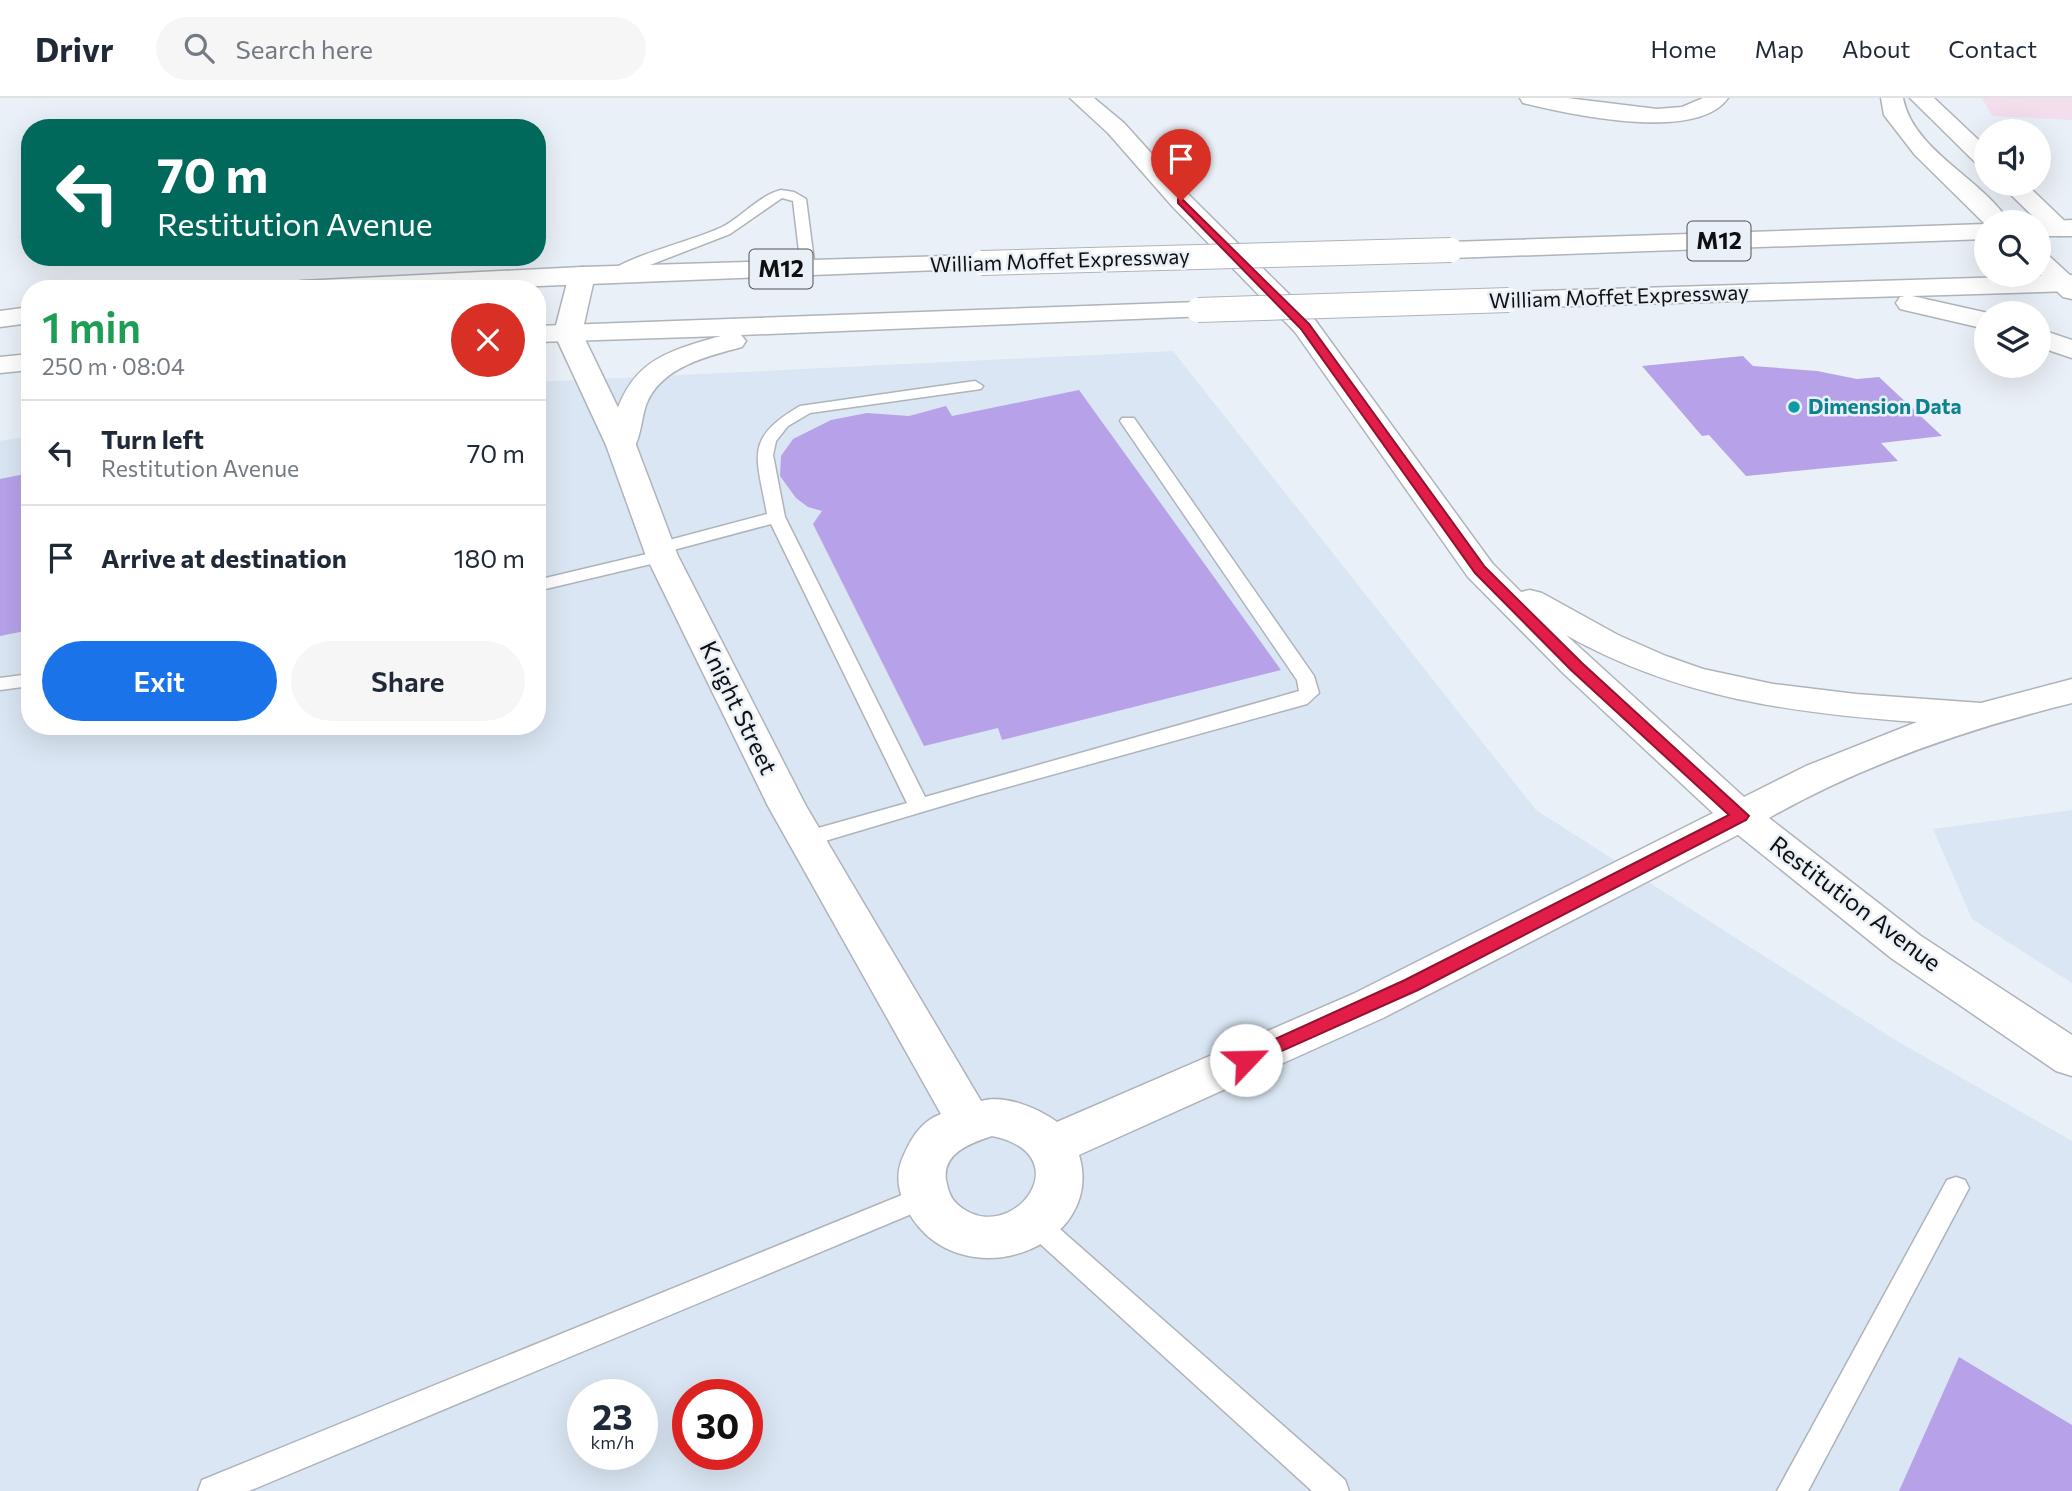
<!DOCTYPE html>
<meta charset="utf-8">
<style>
body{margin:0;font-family:Commissioner,sans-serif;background:#f6f6f7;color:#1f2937;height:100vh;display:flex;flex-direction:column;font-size:26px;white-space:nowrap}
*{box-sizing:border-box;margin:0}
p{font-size:23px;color:#747a83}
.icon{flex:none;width:38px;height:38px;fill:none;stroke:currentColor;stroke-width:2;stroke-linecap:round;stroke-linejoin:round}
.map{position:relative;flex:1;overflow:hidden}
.details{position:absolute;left:21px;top:182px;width:525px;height:455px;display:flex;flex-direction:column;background:#fff;border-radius:28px;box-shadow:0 7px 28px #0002}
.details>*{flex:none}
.top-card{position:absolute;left:21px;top:21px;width:525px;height:147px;border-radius:28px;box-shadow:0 7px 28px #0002;background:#00695c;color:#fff;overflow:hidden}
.controls{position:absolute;left:1974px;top:21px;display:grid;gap:14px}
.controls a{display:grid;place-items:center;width:77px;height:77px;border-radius:50%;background:#fff;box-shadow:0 7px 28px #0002;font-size:35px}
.speed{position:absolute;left:567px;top:1281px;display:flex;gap:14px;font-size:35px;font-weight:700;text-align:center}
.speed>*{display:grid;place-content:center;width:91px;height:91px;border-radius:50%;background:#fff;box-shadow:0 7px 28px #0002;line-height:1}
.speed small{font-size:18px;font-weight:400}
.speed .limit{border:10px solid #d22;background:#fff;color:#111}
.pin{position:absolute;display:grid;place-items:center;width:60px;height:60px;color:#fff;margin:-72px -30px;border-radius:50% 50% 50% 0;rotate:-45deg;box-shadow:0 0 7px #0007}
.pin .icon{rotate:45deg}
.me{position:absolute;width:77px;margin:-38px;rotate:66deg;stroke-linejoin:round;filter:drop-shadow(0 0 5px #0008)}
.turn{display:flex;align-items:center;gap:24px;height:147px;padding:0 21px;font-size:32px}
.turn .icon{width:91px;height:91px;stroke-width:2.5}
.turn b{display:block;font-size:49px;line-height:60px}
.round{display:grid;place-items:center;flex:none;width:74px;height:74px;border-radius:37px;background:#f6f6f7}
.head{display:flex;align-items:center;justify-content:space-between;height:119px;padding:0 21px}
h1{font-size:42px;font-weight:600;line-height:52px;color:#1e9e55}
.action{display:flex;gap:14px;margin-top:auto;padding:14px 21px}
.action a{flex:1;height:80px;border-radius:42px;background:#1a73e8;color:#fff;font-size:28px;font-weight:600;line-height:80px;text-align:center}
.action a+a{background:#f6f6f7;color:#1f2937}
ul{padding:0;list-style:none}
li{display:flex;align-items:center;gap:21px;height:105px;padding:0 21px;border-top:2px solid #e0e1e3}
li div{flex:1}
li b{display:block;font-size:26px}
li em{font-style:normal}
header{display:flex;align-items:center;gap:42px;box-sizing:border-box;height:98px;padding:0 35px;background:#fff;border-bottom:2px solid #e0e1e3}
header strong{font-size:33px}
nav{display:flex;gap:38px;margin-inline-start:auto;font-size:24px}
.search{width:490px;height:63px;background:#f6f6f7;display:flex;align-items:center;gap:18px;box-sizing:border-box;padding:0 24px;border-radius:38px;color:#747a83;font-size:26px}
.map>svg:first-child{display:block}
.built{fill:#dae6f3;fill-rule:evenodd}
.education{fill:#f3deee}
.building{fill:#b7a2e9}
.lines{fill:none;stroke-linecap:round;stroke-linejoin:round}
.lane-casing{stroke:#aeb4ba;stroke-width:3}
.street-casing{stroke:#aeb4ba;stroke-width:3}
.secondary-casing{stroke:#aeb4ba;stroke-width:3}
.primary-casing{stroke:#aeb4ba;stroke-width:3}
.lane{fill:#fff;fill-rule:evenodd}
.street{fill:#fff;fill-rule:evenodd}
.secondary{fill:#fff;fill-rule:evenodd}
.primary{fill:#fff;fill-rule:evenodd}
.primary-bridge-casing{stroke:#aeb4ba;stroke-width:26;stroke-linecap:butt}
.primary-bridge{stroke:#fff;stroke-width:24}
.route{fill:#e11d48;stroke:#92132f;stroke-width:2}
.culture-dot{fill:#0f9aa8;stroke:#eaf0f7;stroke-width:2.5}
.labels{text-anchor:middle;stroke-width:5;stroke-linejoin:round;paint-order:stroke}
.far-street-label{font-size:21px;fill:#0e1012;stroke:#eaf0f7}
.far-culture-label{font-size:21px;font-weight:bold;fill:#0d838f;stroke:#eaf0f7;text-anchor:start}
.shield{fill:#eaf0f7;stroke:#505357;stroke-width:2}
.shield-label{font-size:23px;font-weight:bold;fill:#0e1012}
.street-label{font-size:24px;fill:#0e1012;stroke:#eaf0f7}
</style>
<header>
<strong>Drivr</strong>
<div class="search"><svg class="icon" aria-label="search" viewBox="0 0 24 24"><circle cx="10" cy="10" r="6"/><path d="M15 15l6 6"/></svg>Search here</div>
<nav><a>Home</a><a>Map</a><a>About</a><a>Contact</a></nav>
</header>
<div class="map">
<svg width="2072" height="1393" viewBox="0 0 2072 1393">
<rect width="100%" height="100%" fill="#eaf0f7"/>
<path class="built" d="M1173,253l363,459 356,228 180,103v350h-2072v-1050l30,-5v290h507v-344zM583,1297h59v59h-59zM688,1297h59v59h-59z
M2072,712v173l-100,-64 -39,-90z"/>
<path class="education" d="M1982,0h90v22l-80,-4z"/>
<path class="building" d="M1743,258l10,10 64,5 40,8 22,-2 63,59 -61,7 17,18 -152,15 -37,-41 -7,1 -60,-70z
M1079,292l202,280 -279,70 -4,-12 -74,18 -111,-222 9,-13 -14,-4 -12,-9 -16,-22 1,-20 12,-17 38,-19 36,-7 42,3 37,-10 6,10z
M30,375v157l-30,6v-157z
M1959,1259l113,68v66h-173z"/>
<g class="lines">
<defs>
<path id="lane" d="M781,92l13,2 12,7 9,69 -2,3h-10l-2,-3 -8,-67 -11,-3 -52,36 -111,43 -5,1 -7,-4c16,-17 89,-34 115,-47 21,-11 36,-31 59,-37z
M975,283l8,5 -2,3 -171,24 -22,13 -12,15 -3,14 12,62 140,280 374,-106 -2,-11 -177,-259 2,-3h12l180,258 5,17 -12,11 -328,91 -174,52 -8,-3 -3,-5 3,-5 110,-31 -136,-279 -105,28 5,4 -3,4 -131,31v-11l118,-28 -4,-4 3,-4 113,-30c-10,-57 -24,-75 33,-108z
M30,576v12l-30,4v-12z
M1956,1079l9,3 4,8 -161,303h-31l170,-311z
M924,1088l9,3 4,8 -4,8 -684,286h-51l4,-11z
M1035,1113l9,4 301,265 4,11h-37l-286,-260 -4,-8 4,-8z"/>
<path id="street" d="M1520,0h47l90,11 25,-2 21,-9h25c-31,45 -160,16 -205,5z
M1881,0h22c10,53 80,81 106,124h-23v3l-71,-70 -31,-40z
M1910,0h24l52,49v20l-8,-2z
M2000,86h26l46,44 -4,5 -9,3 -9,-3z
M582,169l9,2 4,6 -13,58 54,112 42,111 128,250 175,295c23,-7 57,7 76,21l296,-128 374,-188 14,-4 14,4 6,10 -6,10 -372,192 -304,137c28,93 -119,146 -170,58 -9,-16 -14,-34 -8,-51 8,-20 18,-40 40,-48l-173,-308 -122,-250 -40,-111 -52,-112 15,-58 4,-6zM992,1038c93,19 17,115 -35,68 -7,-6 -9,-15 -11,-24 -4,-27 25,-37 46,-44z"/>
<path id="secondary" d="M1070,0h24l30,25 66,73 125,124 177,243 29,29 9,-2 12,3 76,42 48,21 37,13 70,15 83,10 125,9 91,-24v24c-105,26 -208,61 -303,115l152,118 151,99v41l-16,-5 -165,-113 -164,-132 -163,-152 -96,-97 -173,-245 -123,-126 -64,-73zM1566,537c112,63 226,78 351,87l-111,44 -62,31z
M2039,154l9,3 24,22v22l-9,-2 -24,-23z"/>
<path id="primary" d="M2072,122v16h-33v-14h-3z
M1986,126v15l-535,19 -9,-3 -4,-5 4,-5 9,-3z
M981,157l9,3 4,5 -4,5 -526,21h-176l4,-6 9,-2 281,-14z
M2072,177v16l-160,5 76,17 -2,16 -86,-20 -4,-6 4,-6 5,-1 -396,12 -9,-2 -4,-6 4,-6 9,-2z
M1198,204l10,2 4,6 -4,6 -467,19 5,6 -4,6c-34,9 -82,20 -96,58 -5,15 -5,33 -14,46l-11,3 -11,-3 -4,-6c20,-76 40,-89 115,-109l-184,6v-16z
M30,209v16l-30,4v-16z
M2039,231l33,11v18l-33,-11z
M30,256v16l-30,3v-16z"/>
</defs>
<use href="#lane" class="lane-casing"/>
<use href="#street" class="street-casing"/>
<use href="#secondary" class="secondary-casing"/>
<use href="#primary" class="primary-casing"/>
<use href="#lane" class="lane"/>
<use href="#street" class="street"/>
<use href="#secondary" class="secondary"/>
<use href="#primary" class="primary"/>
<defs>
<path id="primary-bridge" d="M981,165l470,-13
M1198,212l311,-10"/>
</defs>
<use href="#primary-bridge" class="primary-bridge-casing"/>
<use href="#primary-bridge" class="primary-bridge"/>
</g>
<path class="route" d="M1181,100l128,126 176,243 97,96 167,153 -3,4 -328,170 -172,77 -6,-2 -3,-5 3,-5 165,-75 324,-165 -158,-145 -96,-97 -174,-244 -123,-126v-4z"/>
<circle class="culture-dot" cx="1794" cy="309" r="7"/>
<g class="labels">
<g class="far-street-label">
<text transform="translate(1060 163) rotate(-2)" y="7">William Moffet Expressway</text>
<text transform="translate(1619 199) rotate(-2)" y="7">William Moffet Expressway</text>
</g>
<g class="far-culture-label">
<text x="1808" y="316">Dimension Data</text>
</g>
<g class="shield">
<rect x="1687.5" y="123.5" width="63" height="39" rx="5"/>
<rect x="749.5" y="151.5" width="63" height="39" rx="5"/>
</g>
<g class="shield-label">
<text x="1719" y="151">M12</text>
<text x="781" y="179">M12</text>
</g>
<g class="street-label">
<text transform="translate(738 610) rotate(64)" y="8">Knight Street</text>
<text transform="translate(1855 806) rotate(37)" y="8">Restitution Avenue</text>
</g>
</g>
</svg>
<div class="controls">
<a><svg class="icon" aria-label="sound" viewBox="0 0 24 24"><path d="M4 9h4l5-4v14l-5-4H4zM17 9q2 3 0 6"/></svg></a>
<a><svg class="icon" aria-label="search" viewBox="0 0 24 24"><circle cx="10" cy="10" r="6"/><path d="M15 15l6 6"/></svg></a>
<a><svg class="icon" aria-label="layers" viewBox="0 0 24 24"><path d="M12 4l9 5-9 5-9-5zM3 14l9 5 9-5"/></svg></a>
</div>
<div class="speed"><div>23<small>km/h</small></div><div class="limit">30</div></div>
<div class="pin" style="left:1181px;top:103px;background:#d93025"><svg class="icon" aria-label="arrive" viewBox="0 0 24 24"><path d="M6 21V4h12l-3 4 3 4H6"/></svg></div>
<svg class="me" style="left:1246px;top:962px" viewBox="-20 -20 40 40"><circle r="19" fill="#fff"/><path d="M0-13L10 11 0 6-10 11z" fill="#e11d48"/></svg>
<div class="top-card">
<div class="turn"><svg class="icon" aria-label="left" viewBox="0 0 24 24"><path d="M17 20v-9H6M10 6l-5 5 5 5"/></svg><div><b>70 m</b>Restitution Avenue</div></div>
</div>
<section class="details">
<div class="head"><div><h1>1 min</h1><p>250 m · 08:04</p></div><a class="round" style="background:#d93025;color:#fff"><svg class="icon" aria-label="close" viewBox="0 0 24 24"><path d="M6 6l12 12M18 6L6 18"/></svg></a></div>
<ul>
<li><svg class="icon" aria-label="left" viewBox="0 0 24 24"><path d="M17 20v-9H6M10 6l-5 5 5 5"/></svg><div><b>Turn left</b><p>Restitution Avenue</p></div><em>70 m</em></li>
<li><svg class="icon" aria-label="arrive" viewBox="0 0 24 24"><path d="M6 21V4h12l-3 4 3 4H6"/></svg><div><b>Arrive at destination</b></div><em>180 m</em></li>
</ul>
<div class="action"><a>Exit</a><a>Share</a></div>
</section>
</div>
